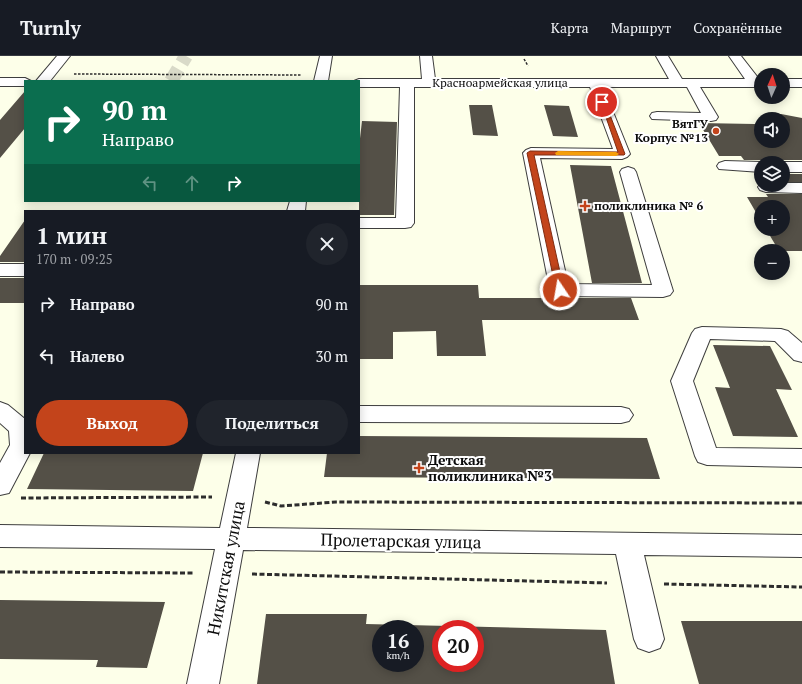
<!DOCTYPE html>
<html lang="ru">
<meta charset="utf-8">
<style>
body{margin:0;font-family:"PT Serif",serif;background:#20242c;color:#f1f3f6;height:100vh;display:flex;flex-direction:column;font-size:15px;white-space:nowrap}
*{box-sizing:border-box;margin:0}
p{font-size:13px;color:#9ea1a6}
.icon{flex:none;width:22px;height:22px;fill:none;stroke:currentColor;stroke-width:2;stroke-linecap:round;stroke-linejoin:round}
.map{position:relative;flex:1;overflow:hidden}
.sheet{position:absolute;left:24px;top:154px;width:336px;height:244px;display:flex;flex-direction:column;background:#171b24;border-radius:0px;box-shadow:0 2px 10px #0003}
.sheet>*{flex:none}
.guide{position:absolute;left:24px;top:24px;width:336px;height:122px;border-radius:0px;box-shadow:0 2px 10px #0003;background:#0b6e4f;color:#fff;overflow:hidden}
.needle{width:26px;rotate:3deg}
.buttons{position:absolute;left:754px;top:12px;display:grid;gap:8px}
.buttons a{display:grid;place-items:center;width:36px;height:36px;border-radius:50%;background:#171b24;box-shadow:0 2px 10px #0003;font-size:20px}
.speed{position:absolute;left:372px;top:564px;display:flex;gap:8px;font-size:20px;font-weight:700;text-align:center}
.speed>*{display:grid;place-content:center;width:52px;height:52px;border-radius:50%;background:#171b24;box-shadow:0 2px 10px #0003;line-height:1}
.speed small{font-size:10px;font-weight:400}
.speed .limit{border:6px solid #d22;background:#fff;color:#111}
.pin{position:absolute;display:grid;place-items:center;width:34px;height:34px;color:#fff;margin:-17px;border:2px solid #fff;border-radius:50%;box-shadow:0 1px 4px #0007}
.me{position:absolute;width:44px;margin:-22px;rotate:348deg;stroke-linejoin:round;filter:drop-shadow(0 0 3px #0008)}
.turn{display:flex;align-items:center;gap:14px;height:84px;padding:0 12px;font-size:18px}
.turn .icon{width:52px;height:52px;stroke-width:2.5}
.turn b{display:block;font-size:28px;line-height:34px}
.lanes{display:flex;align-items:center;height:38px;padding:0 12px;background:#0003;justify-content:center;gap:20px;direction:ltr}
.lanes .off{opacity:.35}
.round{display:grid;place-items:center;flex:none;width:42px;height:42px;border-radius:21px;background:#20242c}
.head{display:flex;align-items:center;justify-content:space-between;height:68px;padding:0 12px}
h1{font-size:24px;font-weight:600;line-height:30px}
.primary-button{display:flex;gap:8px;margin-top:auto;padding:8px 12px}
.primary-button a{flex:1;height:46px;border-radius:24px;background:#c3441b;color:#fff;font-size:16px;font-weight:600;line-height:46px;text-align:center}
.primary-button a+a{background:#20242c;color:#f1f3f6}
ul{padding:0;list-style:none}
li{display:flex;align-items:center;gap:12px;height:52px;padding:0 12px}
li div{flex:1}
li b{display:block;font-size:15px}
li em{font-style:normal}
header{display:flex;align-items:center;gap:24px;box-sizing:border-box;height:56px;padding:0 20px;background:#171b24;border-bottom:1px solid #363941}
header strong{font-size:19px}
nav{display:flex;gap:22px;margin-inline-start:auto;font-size:14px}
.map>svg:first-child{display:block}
.building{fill:#545047;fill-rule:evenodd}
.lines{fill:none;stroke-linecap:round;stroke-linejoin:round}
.minor-tunnel{stroke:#d9dac8;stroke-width:14;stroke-dasharray:14 7;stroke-linecap:butt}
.minor-casing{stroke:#3e3e3e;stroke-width:2}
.path-far1{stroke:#2d2d2d;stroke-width:1.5;stroke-dasharray:2.5 1.5;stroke-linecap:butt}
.path{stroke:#2d2d2d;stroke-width:3;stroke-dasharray:5 2.5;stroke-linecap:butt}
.minor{fill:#fff;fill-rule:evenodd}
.route{fill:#c3441b;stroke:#7f2c12}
.slow{fill:#f59e0b}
.poi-dot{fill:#c3441b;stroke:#fff;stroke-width:1.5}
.labels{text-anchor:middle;stroke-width:4;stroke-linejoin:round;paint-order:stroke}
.far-street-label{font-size:12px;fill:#0b0b0b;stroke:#fff}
.far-poi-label{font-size:12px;font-weight:bold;fill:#0b0b0b;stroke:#fff;text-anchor:end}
.poi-label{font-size:14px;font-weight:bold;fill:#0b0b0b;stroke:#fff;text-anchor:start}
.near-street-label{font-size:17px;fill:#0b0b0b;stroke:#fff}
</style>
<header>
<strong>Turnly</strong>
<nav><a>Карта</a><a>Маршрут</a><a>Сохранённые</a></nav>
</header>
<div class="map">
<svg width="802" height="628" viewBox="0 0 802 628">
<rect width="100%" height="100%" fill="#fdffe9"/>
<path class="building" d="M25,35v37l-25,30v-38z
M469,49h23l6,31 -25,-1z
M544,49l25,1 9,31 -25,-1z
M781,58l21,4v42h-19l-4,3h-14l-4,-3h-17l-3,-4h-22l-20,-33 56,1 6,-4v21h22v-22h-20l8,-4z
M362,65l35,1 -3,93h-35v-68z
M570,109l41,1 31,117h-50z
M783,118h19v8h-19z
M766,138h36v57h-23l-13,-22h17v-22h-22v14l-14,-24h21z
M25,164v42h-25v-6z
M0,222h25v25h-25z
M359,229h119l1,13h152l8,22h-157l4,36h-49l-1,-25 -43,1v27h-34z
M713,289l57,1 22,44 -16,-1 22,48 -65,-1 -18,-49 15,1z
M359,380l288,2 13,41 -336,-2 3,-24h32z
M44,397h159l-10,38 -166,-2z
M0,544l165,2 -18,66 -51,-1 2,-7 -98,-1z
M266,558h101l-1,10 240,6 9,54h-358zM381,573h34v34h-34zM441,573h34v34h-34z
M681,565h121v63h-103z"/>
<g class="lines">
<path class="minor-tunnel" d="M171,25l15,-25"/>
<defs>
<path id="minor" d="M57,0h13l-20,25h-14z
M320,0h12l-4,25h-14z
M420,0h12l3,23h234l-13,-23h12l14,23h63l-16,-23h12l18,23h2v8h-61l18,30 -2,3 -5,1 -59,-2 -2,-3 2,-3 5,-1 44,1 -14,-26h-84l27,67 -3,3 -5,2 -82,-1 28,126 84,1 -32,-113 2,-3 6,-2 6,2 2,3 37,119 -3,4 -7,2 -103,-1 -7,-2 -3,-4 -27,-137 3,-3 5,-2 82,1 -23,-62h-176v136l-3,4 -6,1h-46v-10h37l4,-131h-41v-6h-5l5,-2h63z
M0,22h25l6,3h-6v5h-25z
M783,23h19v8h-19z
M725,105l36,1 3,1h-3v9l-42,-3 -2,-3 2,-3z
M783,106h19v10h-19v-9h-3z
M761,127v2h22v-2h19v10l-36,-1 -6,-2 -2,-3z
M290,145h16l-1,10h-18z
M0,208h25v12h-25z
M702,271l79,2 7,2 14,12v19l-8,-2 -19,-19 -65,-2 -17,42 23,67 86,1v18l-95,-2 -9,-3 -3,-6 -24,-75 21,-48 3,-4z
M0,346l8,3 17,14v34h5l-21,40 -9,2v-32l10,-18 -1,-14 -9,-8z
M359,350l262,1 8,2 4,6 -4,6 -8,2 -262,-1z
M236,397h24l-13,75 555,7v22l-158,-2 20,84 -4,9 -11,4 -11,-4 -4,-9 -18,-85 -373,-4 -24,134h-32l28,-135 -215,-2v-22l220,3z"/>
</defs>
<use href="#minor" class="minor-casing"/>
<path class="path-far1" d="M524,3l4,7
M74,18l227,1"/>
<path class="path" d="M21,442l191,-1
M265,446l16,4 55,-4 466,1
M0,516l195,1
M252,518l355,9
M664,528l138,3"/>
<use href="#minor" class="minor"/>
</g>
<path class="route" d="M600,44l5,2 20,52 -1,1h-90l30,135 -4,3 -4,-3 -29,-137 3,-2 88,1z"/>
<path class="slow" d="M558,95l58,1 3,2 -3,2 -60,-1 -1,-2z"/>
<g class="poi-dot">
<circle cx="716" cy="75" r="4"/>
<path d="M583 144h4v4h4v4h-4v4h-4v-4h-4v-4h4z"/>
<path d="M417 406h4v4h4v4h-4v4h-4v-4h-4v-4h4z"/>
</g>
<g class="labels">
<g class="far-street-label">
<text x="500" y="31">Красноармейская улица</text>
</g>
<g class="far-poi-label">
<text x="708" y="72">ВятГУ<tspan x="708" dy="14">Корпус №13</tspan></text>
<text x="594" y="154" text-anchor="start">поликлиника № 6</text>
</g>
<g class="poi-label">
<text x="428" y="409">Детская<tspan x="428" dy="16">поликлиника №3</tspan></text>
</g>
<g class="near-street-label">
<text transform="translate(401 485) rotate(1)" y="6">Пролетарская улица</text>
<text transform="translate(226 512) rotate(-79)" y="6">Никитская улица</text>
</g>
</g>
</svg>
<div class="buttons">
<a><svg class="needle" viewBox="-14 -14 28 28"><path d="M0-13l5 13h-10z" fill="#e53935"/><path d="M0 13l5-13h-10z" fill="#9ea1a6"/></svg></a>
<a><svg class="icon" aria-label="sound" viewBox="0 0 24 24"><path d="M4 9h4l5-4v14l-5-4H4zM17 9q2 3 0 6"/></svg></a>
<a><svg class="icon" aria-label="layers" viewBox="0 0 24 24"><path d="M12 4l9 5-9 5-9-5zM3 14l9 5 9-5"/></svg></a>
<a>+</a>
<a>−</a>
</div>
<div class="speed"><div>16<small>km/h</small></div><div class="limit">20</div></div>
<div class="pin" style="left:602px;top:46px;background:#d93025"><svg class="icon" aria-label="arrive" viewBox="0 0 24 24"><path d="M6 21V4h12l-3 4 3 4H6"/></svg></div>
<svg class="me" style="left:560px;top:234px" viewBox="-20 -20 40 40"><circle r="17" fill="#c3441b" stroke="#fff" stroke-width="3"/><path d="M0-11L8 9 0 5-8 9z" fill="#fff"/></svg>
<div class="guide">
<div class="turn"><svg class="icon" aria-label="right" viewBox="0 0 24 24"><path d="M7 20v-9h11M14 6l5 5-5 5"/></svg><div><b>90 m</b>Направо</div></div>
<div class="lanes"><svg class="icon off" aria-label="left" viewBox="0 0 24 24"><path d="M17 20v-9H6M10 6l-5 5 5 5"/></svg><svg class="icon off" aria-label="ahead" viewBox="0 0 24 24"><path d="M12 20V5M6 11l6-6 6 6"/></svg><svg class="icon" aria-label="right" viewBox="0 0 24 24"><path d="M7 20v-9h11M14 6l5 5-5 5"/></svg></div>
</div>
<section class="sheet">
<div class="head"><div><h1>1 мин</h1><p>170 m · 09:25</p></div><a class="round"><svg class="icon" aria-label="close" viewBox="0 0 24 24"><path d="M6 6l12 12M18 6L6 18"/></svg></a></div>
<ul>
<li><svg class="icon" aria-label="right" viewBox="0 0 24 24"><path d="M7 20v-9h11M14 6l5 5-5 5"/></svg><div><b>Направо</b></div><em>90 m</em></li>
<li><svg class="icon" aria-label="left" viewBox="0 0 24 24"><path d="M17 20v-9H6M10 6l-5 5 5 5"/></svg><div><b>Налево</b></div><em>30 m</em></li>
</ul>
<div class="primary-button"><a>Выход</a><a>Поделиться</a></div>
</section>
</div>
